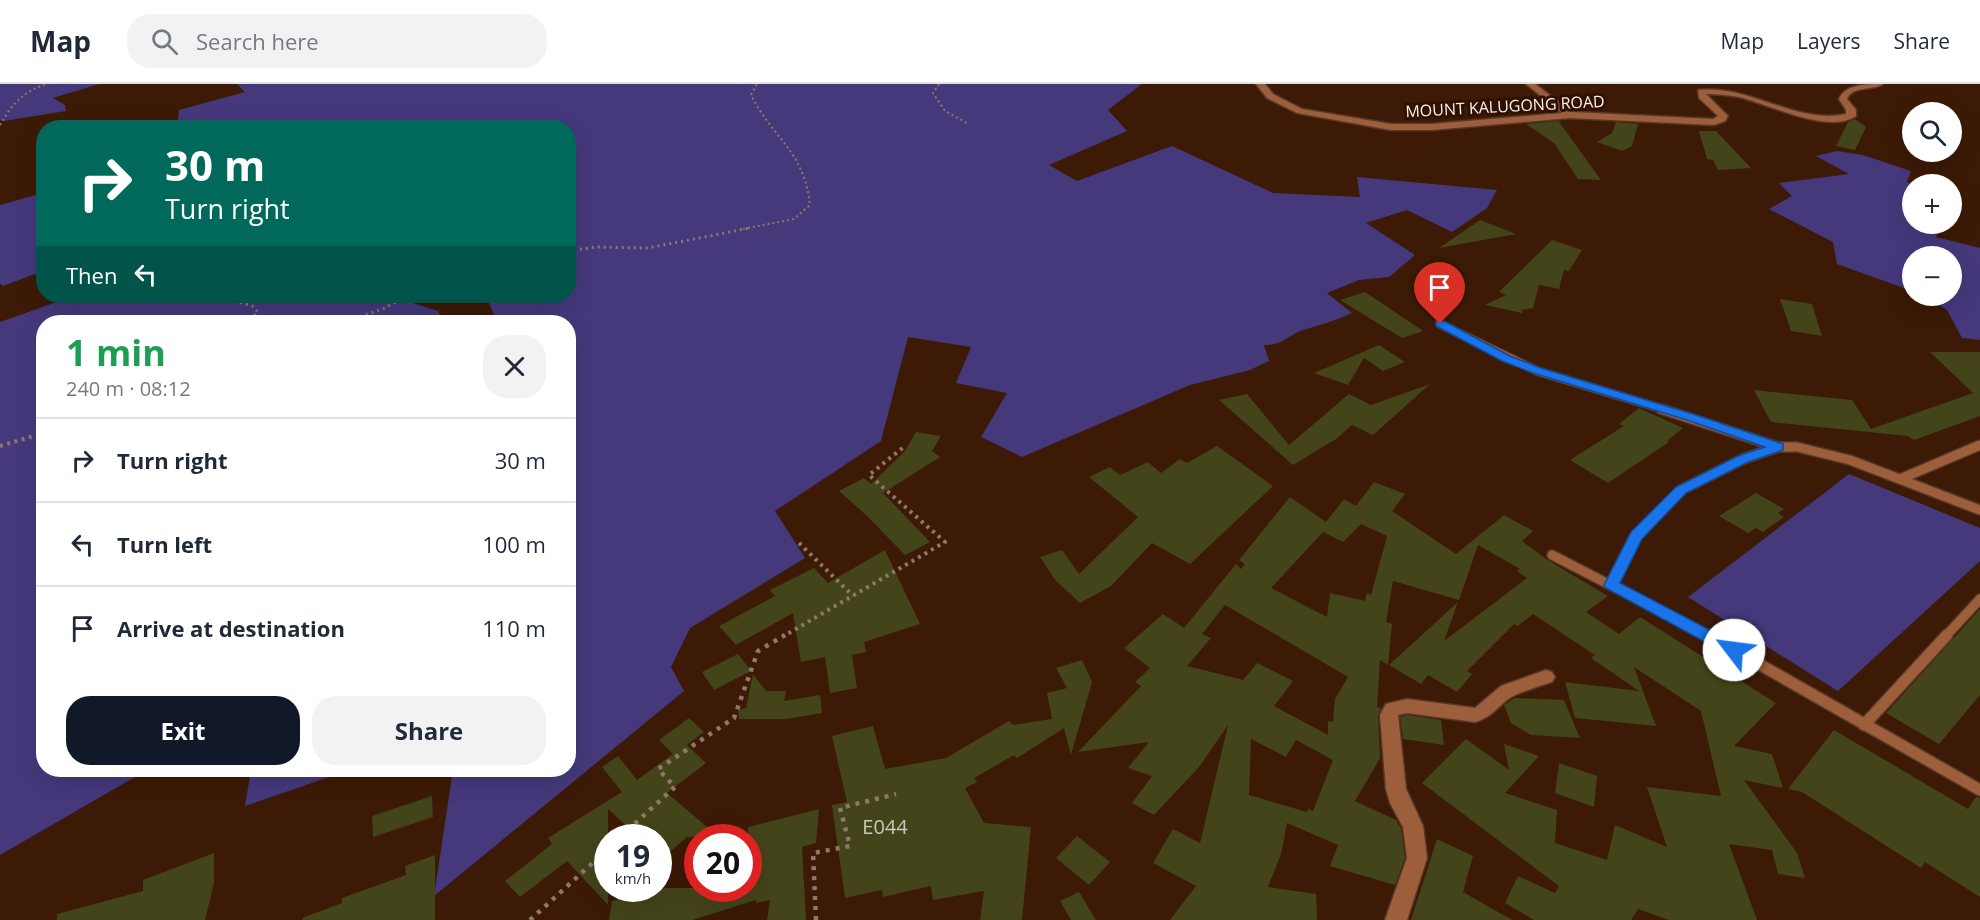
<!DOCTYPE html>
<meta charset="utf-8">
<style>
body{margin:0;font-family:"Open Sans",sans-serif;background:#f2f2f3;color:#1f2937;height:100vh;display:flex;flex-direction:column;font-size:22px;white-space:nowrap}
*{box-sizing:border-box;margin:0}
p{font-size:20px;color:#747a83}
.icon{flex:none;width:33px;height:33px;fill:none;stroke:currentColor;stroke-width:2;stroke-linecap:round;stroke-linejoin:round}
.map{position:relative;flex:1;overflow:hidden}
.details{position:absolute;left:36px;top:231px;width:540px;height:462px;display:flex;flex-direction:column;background:#fff;border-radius:24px;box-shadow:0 6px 24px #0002}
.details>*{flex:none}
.banner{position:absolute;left:36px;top:36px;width:540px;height:183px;border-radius:24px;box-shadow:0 6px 24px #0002;background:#00695c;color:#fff;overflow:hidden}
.fabs{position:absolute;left:1902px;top:18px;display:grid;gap:12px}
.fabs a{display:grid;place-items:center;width:60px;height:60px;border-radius:50%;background:#fff;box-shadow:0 6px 24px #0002;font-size:30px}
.speed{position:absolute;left:594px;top:740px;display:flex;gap:12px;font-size:30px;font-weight:700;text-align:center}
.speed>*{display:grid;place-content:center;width:78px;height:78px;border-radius:50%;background:#fff;box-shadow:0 6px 24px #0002;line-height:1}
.speed small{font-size:15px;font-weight:400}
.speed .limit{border:9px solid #d22;background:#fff;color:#111}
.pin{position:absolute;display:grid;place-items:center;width:51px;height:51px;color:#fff;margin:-62px -26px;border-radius:50% 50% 50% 0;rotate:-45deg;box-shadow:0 0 6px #0007}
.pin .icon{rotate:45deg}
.me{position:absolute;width:66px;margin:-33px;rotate:300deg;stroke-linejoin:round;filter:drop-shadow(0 0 4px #0008)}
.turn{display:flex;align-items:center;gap:21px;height:126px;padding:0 30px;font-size:27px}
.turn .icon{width:78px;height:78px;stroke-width:2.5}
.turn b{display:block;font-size:42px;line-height:51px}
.then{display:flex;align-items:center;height:57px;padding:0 30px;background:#0003;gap:12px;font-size:22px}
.round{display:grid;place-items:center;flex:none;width:63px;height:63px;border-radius:24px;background:#f2f2f3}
.headline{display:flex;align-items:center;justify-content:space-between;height:102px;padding:0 30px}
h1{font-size:36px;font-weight:700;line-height:45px;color:#1e9e55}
.primary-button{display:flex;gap:12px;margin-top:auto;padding:12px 30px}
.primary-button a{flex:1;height:69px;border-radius:24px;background:#111827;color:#fff;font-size:24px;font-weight:700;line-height:69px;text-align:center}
.primary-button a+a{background:#f2f2f3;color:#1f2937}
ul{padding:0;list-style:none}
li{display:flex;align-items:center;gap:18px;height:84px;padding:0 30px;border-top:2px solid #e0e1e3}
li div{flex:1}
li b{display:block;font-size:22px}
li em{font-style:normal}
header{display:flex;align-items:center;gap:36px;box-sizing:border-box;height:84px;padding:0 30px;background:#fff;border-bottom:2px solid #e0e1e3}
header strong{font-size:28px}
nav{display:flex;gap:33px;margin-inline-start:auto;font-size:21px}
.search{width:420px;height:54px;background:#f2f2f3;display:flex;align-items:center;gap:15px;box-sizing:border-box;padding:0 21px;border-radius:24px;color:#747a83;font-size:22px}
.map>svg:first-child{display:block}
.green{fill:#45397c}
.building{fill:#44441a;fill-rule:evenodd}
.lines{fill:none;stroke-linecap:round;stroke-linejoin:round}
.service-far2-casing{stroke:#573827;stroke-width:10}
.service-far1-casing{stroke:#573827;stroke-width:12}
.service-casing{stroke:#573827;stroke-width:14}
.minor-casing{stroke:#573827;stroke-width:3}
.path-far3{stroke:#8f786b;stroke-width:2;stroke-dasharray:2 3;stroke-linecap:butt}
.path-far2{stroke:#8f786b;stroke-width:3;stroke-dasharray:2 4;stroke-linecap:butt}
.path-far1{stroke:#8f786b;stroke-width:4;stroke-dasharray:3 4.5;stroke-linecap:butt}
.path{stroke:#8f786b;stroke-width:4.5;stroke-dasharray:4 6;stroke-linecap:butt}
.service-far2{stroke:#9d5e3c;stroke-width:8}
.service-far1{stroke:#9d5e3c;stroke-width:9}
.service{stroke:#9d5e3c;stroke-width:11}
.minor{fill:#9d5e3c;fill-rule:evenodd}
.route{fill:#1a73e8;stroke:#114b97;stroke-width:1.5}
.labels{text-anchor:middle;stroke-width:6;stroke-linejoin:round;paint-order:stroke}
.far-street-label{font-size:16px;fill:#fbf3ef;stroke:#311000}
.near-number-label{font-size:20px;fill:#cdc7ba}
</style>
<header>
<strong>Map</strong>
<div class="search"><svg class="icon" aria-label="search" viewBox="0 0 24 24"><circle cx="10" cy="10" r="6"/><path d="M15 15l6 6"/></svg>Search here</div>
<nav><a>Map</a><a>Layers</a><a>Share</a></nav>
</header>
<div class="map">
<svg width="1980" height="836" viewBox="0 0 1980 836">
<rect width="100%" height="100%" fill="#3c1a06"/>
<path class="green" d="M0,0h99l-46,14 12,7 1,6 -62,10 -4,-1z
M237,0h905l-34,26 19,21 -78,34 28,16 95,-35 101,47 87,4 -3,-20 140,13 -10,18 -35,24 -45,-22 -41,13 49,32 -26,22 -30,3 -32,13 25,20c-17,8 -32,12 -49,17 -17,6 -19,15 -39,15l5,16 -19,9 -60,15 -168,72 -41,-20 26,-44 -51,-10 15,-36 -63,-10 -27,104 -106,70 30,47 -115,70 -19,39 13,24 -250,205 19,-126h115v-448h-71l-11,-26h82v-168h-391l2,-18 66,-18z
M1837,67l26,4 48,16 -4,11 5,3v39h27l-3,13 44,11v92l-18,-2 -15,-28 -22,-14h27v-40h-40v35l-75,-27 -4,-22 -64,-33 23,-13 -13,-13 70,-9 -33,-18z
M43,109v78l-40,15 -3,-3v-78z
M66,212h356l-12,6 28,9 5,11h-399v448h103l-147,85v-533l68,-24z
M1849,390l131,54v33l-142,130 -150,-94z
M251,686h98l-104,36z"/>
<path class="building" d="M1855,35l11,8 -11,23 -19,-4 12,-24z
M1559,37l1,2 41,57 -23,-1 -24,-36 -28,-19z
M1616,38l22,2 -6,22 -10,5 -25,-9 15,-9z
M1699,47h17l35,37 -33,2 -5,-10 -6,-1z
M1480,136l36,14 -77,14z
M1552,156l30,10 -13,21 -5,-1 -5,19 -20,-4 -6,23 -11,2v3l-37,-8 21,-10 -7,-3z
M1365,208l58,39 -21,7 -62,-38z
M1780,215l32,5 10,32 -31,-5z
M1379,261l26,17 -22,9 -19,-13 -16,27 -34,-12z
M1930,268h50v64l-66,24 -6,-4 -137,-14 -17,-32 98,10 19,29 102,-36z
M1430,300l-57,51 -21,-10 -16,14 -43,26 -74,-65 28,-6 42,51 60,-51 22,11z
M1639,324l44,20 -16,13 2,1 -61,41 -38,-23 54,-34 -5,-2z
M916,348l25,4 -9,15 8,6 -57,36 47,49 -25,13 -38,-39 -28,-25 25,-13 7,6 34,-33z
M1217,362l56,40 -83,78 -38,-21 -41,43 -31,17 -25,-23 -15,-23 22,-7 17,24 59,-57 -49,-40 21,-10 10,8 28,-13 13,11 19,-14 7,4z
M1374,398l31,12 -13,17 64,43 48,-39 29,16 -11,10 27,20 59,35 -22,16 33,22 21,-17 136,86 -42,43 38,8 11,34 -39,-8 53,73 8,25 -27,-4 -6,-24 -43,-6 28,76h-88l-31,-11 -7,11h-97l-29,-17 13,-27 37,17 4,-7 -137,-103 44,-44 43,31 -5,-26 35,12 -34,37 52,17 -2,33 52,17 8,-35 52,22 -20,-60 74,9 -20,-85 -67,-44 22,59 -81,-8 -10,-36 74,9 -48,-33 4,-3 -62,-41 -15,12 -4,-2 -47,47 5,3 -15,18 -29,-17 -7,9 -32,-19 69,-63 -14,39 83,-63 -10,-7 3,-2 -42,-24 -19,55 -66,-19 -7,41 6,2 -4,41 -8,-5 -3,47 4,1 -3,7 2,43 -25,43 41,19 5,8 4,30 -10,27 -65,-19 8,-21 -51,-22 -6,31 -13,33 48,7 1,26h-147l26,-34 -43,-23 20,-34 27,14 28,-118 -29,42 -45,48 -22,-12 20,-27 -24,-8 21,-26 -71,10 63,-66 -6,-4 15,-14 -26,-20 39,-34 21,14 52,-64 5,5 4,-5 -6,-4 51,-63 36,25 18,-23 12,7zM1361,440l26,12 -16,59 -4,-2 -2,8 -35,-8 -3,24 -56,-29 52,-56 20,10zM1225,521l123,72 -13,22 -2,23 -5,-1v14l-54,-29 19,-25 -36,-18 -14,17 -56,-14 24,-28 -9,-4zM1251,655l35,18 10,-17 37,20 -20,51 -5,-2 -1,3 -58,-17z
M1756,409l28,16 -6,4 6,4 -21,15 -7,-4 -8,5 -29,-17z
M885,466l35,74 -56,18 2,10 -14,3 5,33 -27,5 -5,-36 -24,5 -8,-49 -57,32 -17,-19 56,-30 -5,-6 44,-22 14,15z
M1980,525v86l-41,49 -53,-31z
M738,570l13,17 -37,19 -12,-18z
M1082,576l10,22 -21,73 -7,-27 -47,30 -3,-3 -40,23 3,4 -12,6 19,35 47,4 -9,93h-42l4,-29 -51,9 -2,-14 -48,11 -1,-7 -37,8 -13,-93 15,-3 -15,-66 41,-10 12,43 61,-11 63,-37 4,4 39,-6 -5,-26 20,-5 -11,-20z
M753,590l13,17h20l-2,10 36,-6 2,18 -36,6h-47l-1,-9 8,-2z
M1515,614l49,2 16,38 -49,-3 -20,-12 -7,-18z
M1407,631l34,5 3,25 -41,-6 -3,-22z
M689,634l15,14 -17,13 19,18 -39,30 52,44h-32l-29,25v-25h-19l-31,-28v96l-41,-44 -47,36 -15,-16 47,-37 -4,-6 74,-46 -20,-25 16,-11 19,24 36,-26 -14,-14z
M1834,646l134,79 8,-12 4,1v99l-55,-35 -4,6 -119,-76 -14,-3z
M1559,679l38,13 -3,31 -39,-14z
M432,712l1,21 -60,20 -1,-21z
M819,725l-3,34 -14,4 4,73h-39l3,-20 -14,3v-3l-64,20h-83l3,-19 52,-13h84v-61z
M1077,752l33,26 -21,23 -33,-27z
M1437,755l36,17 -10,36 49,28h-101z
M214,769v30l-9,37h-148v-6l86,-23v-11z
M435,771v65h-132l-1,-2 40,-15v-5l64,-23 -1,-9z
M1079,808l17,28h-25l-11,-19z"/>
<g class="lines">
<defs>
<path id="service-far2" d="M1440,240l97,47 129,39"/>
<path id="service-far1" d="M1661,325l117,38
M1900,395l80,-34
M1552,471l159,82
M1611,501l25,-49 45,-46 62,-31 35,-12h19l53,13 130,50
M1945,553l35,-38"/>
<path id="service" d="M1708,551l272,155
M1864,641l83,-90"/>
<path id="minor" d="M1256,0h9l8,10 29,15 89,15h41l130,-11 -36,-29h9l37,28 141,7 5,-3 -19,-18 -1,-8c52,-6 98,35 148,24v-4l-7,-11c6,-15 28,-15 44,-15 -10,7 -30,1 -36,15l9,11v6c-28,19 -87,-12 -117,-19 -11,-2 -22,-3 -33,-3l22,22 -3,5 -11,4 -144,-7 -138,12h-41l-94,-17 -30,-15z
M1546,586l6,2 3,5 -3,5c-12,4 -25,8 -37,13 -16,8 -21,22 -40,27l-68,-9 -9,2 8,74 17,37 4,32 -20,62h-22l22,-62 -4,-31 -13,-24 -4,-14 -6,-74 6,-11 21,-5 68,9 26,-22z"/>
</defs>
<use href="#service-far2" class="service-far2-casing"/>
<use href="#service-far1" class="service-far1-casing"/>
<use href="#service" class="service-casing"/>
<use href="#minor" class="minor-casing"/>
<path class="path-far3" d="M939,0l-6,9 12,18 22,12
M0,41c12,-21 23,-33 46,-41
M743,145l51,-10 16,-14c-6,-55 -37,-66 -59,-110l6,-11"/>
<path class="path-far2" d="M568,167l28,-4 52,1 102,-20
M217,212l35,10 6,6 -12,10
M343,238l40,-13 23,-13"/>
<path class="path-far1" d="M0,362l44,-13
M799,459l54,53
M782,553l163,-95 -76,-67 36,-29"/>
<path class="path" d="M620,753l55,-50 -17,-18 76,-51 24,-67 27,-16
M530,836l78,-71
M816,836l-3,-67 37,-7 -10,-38 56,-14"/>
<use href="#service-far2" class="service-far2"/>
<use href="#service-far1" class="service-far1"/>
<use href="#service" class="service"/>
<use href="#minor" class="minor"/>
</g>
<path class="route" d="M1436,237h8l66,35 31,12 155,47 87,29v6l-35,12 -62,31 -44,46 -22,44 120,63 2,4 -2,5h-11l-123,-67 -2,-3 27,-53 45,-45 62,-31 27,-9 -78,-27 -154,-47 -31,-12 -66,-35z"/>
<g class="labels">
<g class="far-street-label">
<text transform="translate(1505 22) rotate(-3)" y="6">MOUNT KALUGONG ROAD</text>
</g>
<g class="near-number-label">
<text x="885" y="750">E044</text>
</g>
</g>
</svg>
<div class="fabs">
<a><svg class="icon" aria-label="search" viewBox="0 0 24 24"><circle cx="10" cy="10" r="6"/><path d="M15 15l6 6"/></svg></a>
<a>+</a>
<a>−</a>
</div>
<div class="speed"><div>19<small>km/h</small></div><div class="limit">20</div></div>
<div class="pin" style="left:1440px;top:240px;background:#d93025"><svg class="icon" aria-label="arrive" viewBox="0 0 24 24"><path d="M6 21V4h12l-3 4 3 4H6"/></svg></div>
<svg class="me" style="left:1734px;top:566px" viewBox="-20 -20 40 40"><circle r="19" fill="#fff"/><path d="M0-13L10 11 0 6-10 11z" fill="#1a73e8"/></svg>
<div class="banner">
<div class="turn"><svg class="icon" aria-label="right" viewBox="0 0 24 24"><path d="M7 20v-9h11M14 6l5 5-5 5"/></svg><div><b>30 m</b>Turn right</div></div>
<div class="then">Then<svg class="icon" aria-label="left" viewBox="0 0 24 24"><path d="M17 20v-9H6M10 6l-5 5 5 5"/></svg></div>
</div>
<section class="details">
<div class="headline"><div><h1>1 min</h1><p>240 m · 08:12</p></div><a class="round"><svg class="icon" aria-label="close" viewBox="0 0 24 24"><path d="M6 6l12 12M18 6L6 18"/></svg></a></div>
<ul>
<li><svg class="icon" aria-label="right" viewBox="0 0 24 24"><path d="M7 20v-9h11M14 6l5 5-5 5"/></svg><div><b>Turn right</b></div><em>30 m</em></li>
<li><svg class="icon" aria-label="left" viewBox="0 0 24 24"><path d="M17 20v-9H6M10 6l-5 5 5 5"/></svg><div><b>Turn left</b></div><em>100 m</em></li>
<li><svg class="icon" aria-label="arrive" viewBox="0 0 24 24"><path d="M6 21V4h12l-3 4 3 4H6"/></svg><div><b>Arrive at destination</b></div><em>110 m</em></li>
</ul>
<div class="primary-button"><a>Exit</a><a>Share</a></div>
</section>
</div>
